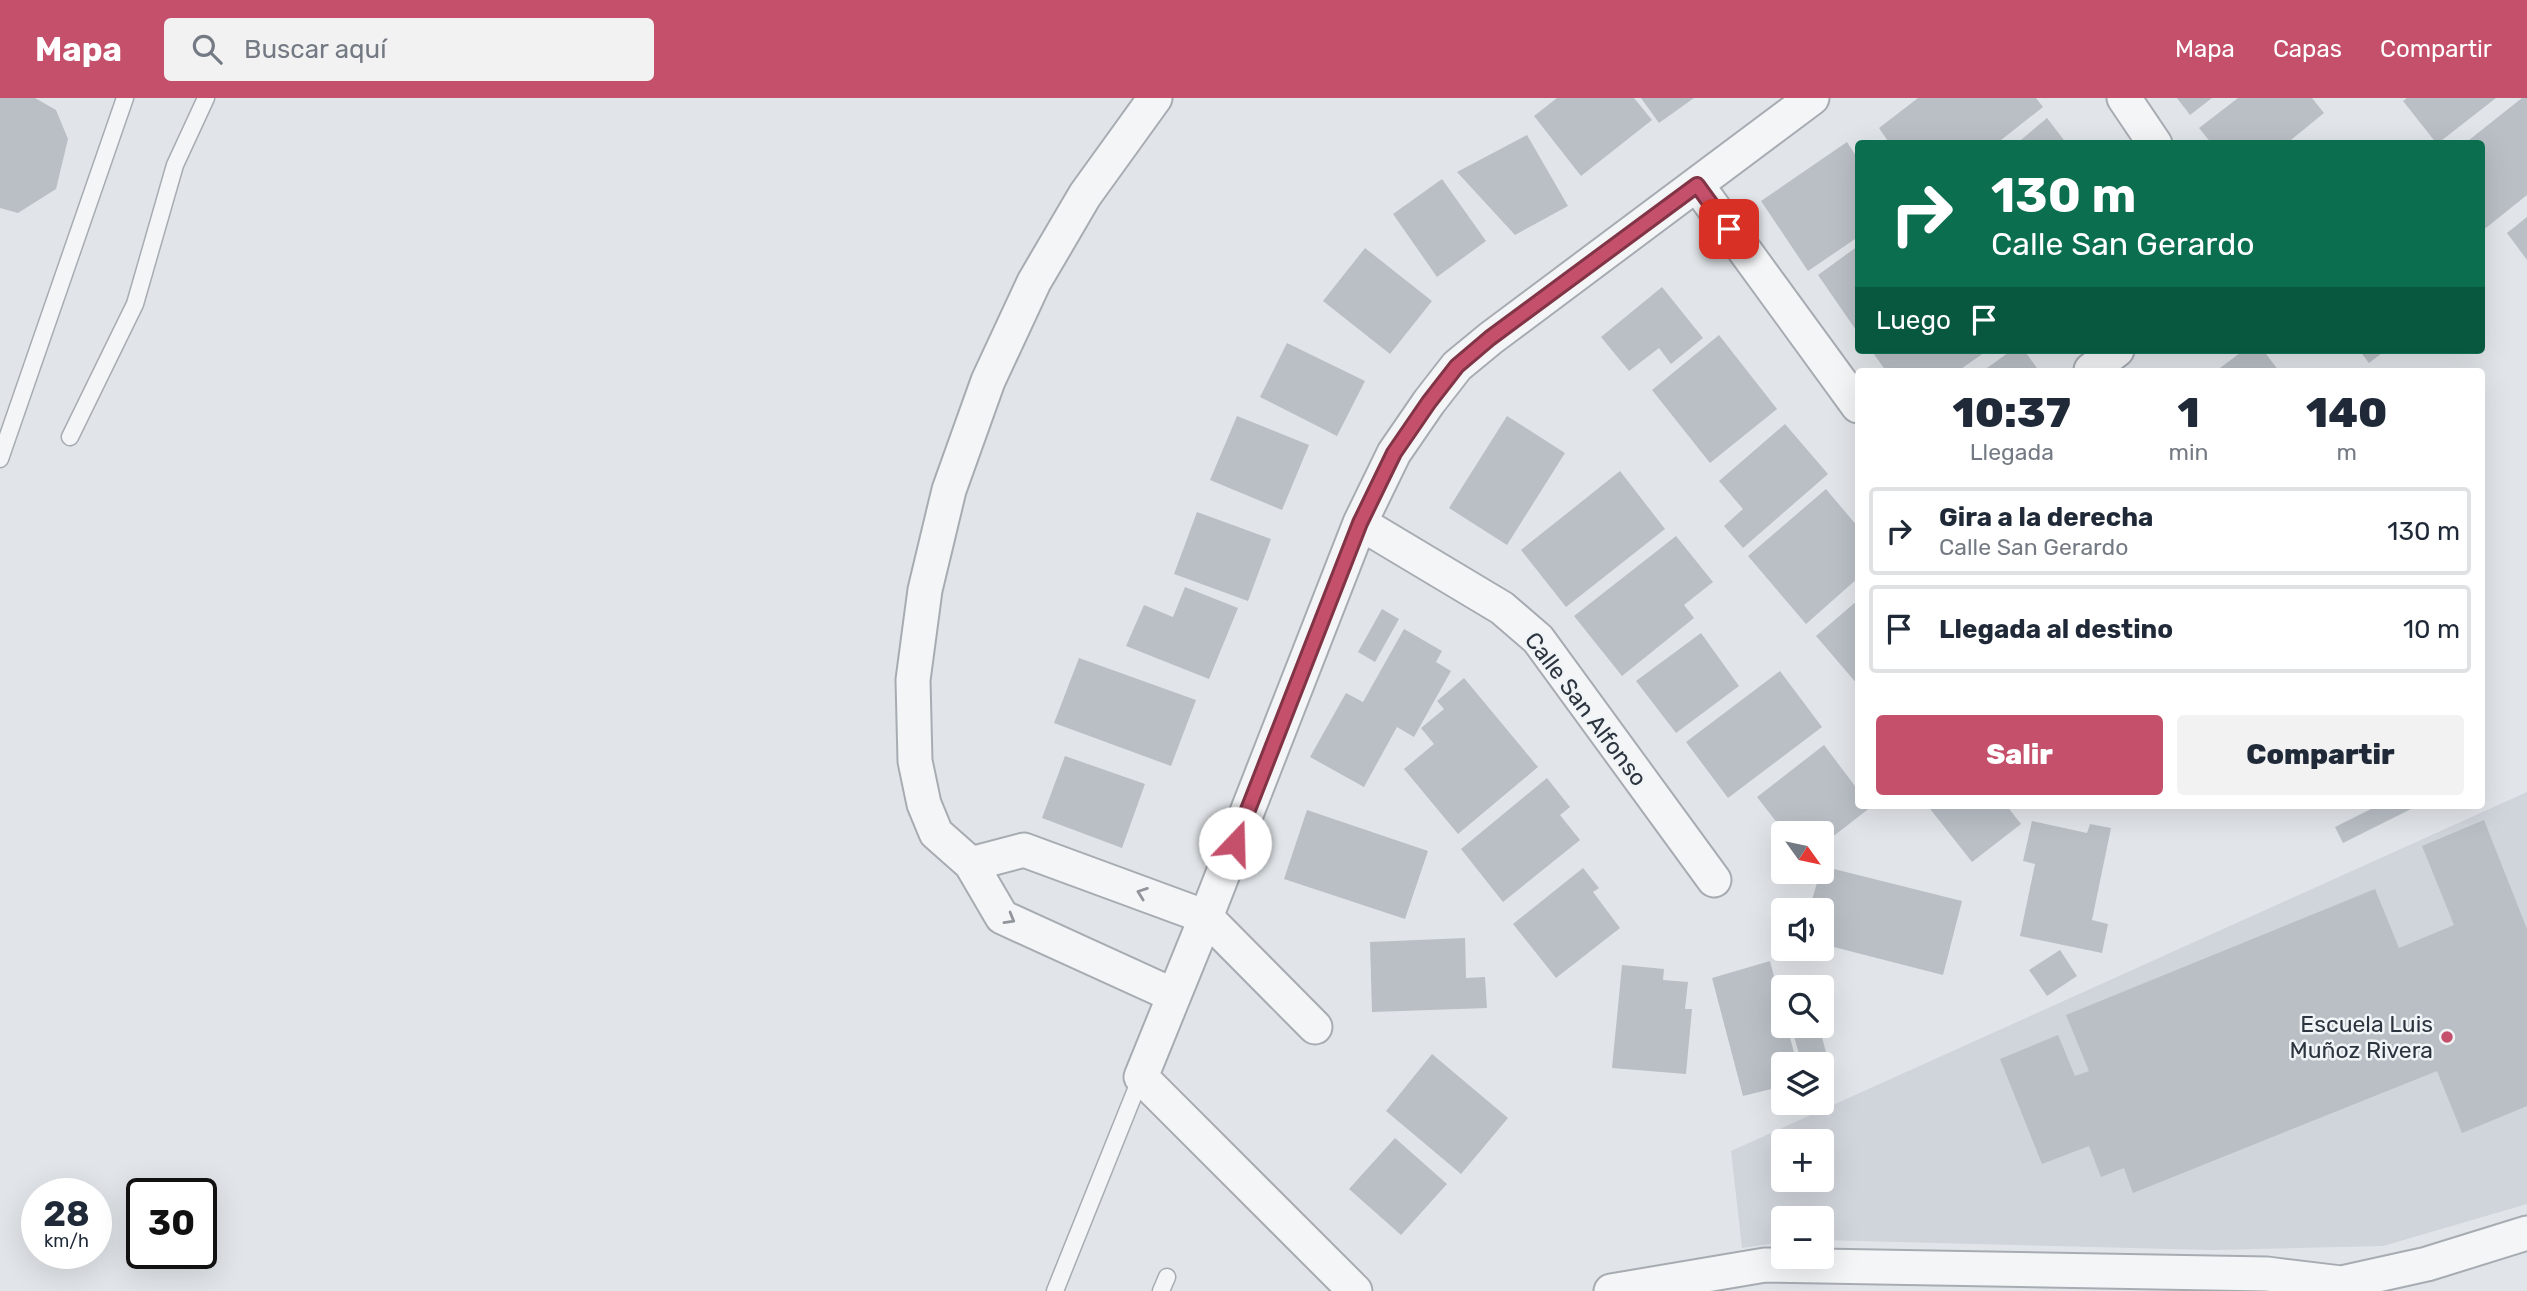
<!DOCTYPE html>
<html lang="es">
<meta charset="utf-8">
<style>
body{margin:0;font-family:Rubik,sans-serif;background:#f2f2f3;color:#1f2937;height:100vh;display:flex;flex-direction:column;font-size:26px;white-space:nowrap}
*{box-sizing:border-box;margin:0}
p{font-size:23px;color:#747a83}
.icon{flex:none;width:38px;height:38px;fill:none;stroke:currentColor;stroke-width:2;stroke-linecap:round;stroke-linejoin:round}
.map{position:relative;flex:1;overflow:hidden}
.drawer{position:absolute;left:1855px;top:270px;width:630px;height:441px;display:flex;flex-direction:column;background:#fff;border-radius:7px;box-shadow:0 7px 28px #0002}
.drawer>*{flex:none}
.hud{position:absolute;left:1855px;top:42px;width:630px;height:214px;border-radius:7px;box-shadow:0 7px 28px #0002;background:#0b6e4f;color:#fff;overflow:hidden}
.needle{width:46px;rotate:123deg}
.fabs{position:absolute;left:1771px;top:723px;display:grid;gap:14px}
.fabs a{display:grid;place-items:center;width:63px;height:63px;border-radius:7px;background:#fff;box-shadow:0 7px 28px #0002;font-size:35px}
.speed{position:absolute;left:21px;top:1080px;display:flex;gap:14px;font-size:35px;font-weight:700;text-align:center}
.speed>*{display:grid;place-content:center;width:91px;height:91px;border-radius:50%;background:#fff;box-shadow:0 7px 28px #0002;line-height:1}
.speed small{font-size:18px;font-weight:400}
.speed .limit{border:4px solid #111;border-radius:10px;background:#fff;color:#111}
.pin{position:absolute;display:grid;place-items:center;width:60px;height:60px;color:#fff;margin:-30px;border-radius:14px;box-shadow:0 4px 10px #0006}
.me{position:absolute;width:77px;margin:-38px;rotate:21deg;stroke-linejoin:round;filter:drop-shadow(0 0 5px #0008)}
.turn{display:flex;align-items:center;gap:24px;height:147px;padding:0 21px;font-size:32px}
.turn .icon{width:91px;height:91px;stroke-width:2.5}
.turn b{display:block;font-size:49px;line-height:60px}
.then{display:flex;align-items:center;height:66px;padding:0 21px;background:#0003;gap:14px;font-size:26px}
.eta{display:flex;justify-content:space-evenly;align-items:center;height:119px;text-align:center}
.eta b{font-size:42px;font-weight:800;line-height:49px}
.action{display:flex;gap:14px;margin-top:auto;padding:14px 21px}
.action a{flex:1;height:80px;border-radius:7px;background:#c5506c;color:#fff;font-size:28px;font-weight:800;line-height:80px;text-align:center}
.action a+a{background:#f2f2f3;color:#1f2937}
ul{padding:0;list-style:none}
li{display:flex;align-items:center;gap:21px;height:88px;margin:0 14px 10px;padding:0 7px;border:4px solid #e0e1e3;border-radius:7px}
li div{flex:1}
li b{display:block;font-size:26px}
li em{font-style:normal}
header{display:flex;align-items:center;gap:42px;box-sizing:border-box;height:98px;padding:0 35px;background:#c5506c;color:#fff}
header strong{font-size:33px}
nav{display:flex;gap:38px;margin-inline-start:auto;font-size:24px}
.search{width:490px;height:63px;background:#f2f2f3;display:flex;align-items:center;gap:18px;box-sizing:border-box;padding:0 24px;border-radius:7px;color:#747a83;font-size:26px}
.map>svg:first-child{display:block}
.built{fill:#d0d4db;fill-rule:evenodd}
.building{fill:#b9bfc5}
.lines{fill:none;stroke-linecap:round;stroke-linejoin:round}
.lane-casing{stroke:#a7acb3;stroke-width:19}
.street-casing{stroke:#a7acb3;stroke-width:37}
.lane{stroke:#f4f5f7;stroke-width:16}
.street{stroke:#f4f5f7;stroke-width:33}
.oneway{stroke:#90949b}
.route-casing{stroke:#803446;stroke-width:18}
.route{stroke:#c5506c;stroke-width:12}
.poi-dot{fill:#c5506c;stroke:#f1f4f6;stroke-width:2.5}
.labels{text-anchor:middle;stroke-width:5;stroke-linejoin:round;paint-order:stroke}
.street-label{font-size:23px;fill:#2b343f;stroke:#f1f4f6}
.poi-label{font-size:23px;fill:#2b343f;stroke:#f1f4f6;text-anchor:end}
</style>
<header>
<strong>Mapa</strong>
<div class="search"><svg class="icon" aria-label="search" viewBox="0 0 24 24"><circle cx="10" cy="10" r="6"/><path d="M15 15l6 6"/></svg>Buscar aquí</div>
<nav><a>Mapa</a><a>Capas</a><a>Compartir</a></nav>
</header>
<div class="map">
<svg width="2527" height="1193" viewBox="0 0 2527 1193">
<rect width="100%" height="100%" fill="#e1e5e9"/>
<path class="built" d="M2527,694v412l-144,42 -171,4 -390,-10v-22h-39v24l-41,6 -11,-97zM1783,1043h39v39h-39z"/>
<path class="building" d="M0,0h35l21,12 12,29 -12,50 -38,24 -18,-5z
M1557,0h77l18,22 -71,56 -47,-60z
M1641,0h53l-35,25z
M1918,0h118l7,9 -47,37h-106l-11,-16z
M2177,0h35l-22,17z
M2238,0h74l12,15 -38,31h-74l-13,-16z
M2407,0h89l-59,46 -34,-43z
M2522,0h5v97l-45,36v-87h-18z
M2047,20l20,26h-51z
M1527,37l41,71 -53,29 -58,-63z
M1847,44l11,17v78l-50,34 -47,-70z
M1442,81l44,62 -49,36 -44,-63z
M2527,119v43l-20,-27z
M1858,148v87l-40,-58z
M1365,150l67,53 -42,53 -67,-53z
M1662,189l41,51 -32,26 -12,-16 -30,23 -28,-34z
M1719,237l58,74 -67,54 -58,-73z
M1287,245l78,38 -28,55 -77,-39z
M1871,252h117l-30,21h-72z
M2012,252h12l15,21h-56z
M2244,252h19l16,21h-63z
M2359,252h27l-17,13z
M1237,318l72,29 -27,65 -72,-30z
M1507,318l58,37 -58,92 -58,-37z
M1785,326l43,50 -85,74 -19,-22 19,-17 -24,-28z
M1620,373l45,58 -99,78 -45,-57z
M1826,391l32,38v51l-52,46 -58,-68z
M1197,414l74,27 -23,62 -74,-27z
M1676,438l37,46 -29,23 10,13 -72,58 -48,-60z
M1185,489l53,21 -29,71 -83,-33 18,-41 29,12z
M1858,502v85l-42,-49z
M1382,511l17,10 -24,43 -17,-10z
M1404,531l38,22 -6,11 15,9 -37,66 -17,-10 -33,60 -54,-30 36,-64 17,9z
M1701,535l38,53 -63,47 -40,-52z
M1079,560l117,42 -25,66 -117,-43z
M1780,573l42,56 -94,71 -42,-56z
M1464,580l74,89 -80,67 -54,-65 30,-25 -13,-16 23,-19 -7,-8z
M1824,647l34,45v15l13,2 -49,38v-12h-37l-28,-36z
M1065,658l80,28 -23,64 -80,-30z
M1547,680l23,29 -10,8 20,25 -77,62 -42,-53z
M1927,707h79l15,19 -49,38z
M2379,707h40l-76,38 -8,-16z
M1307,712l121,41 -23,68 -121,-40z
M2484,722l43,109v177l-65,27 -25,-62 -304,122 -9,-25 -23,9 -12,-31 -47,18 -42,-105 58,-24 17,41 14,-5 -23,-56 309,-126 24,59 55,-23 -32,-79z
M2032,723l55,12 3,-9 21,4 -19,92 16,4 -6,29 -82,-17 15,-72 -12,-3z
M1822,768l140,35 -19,74 -121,-31v-34h-13z
M1583,770l16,20 -6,4 27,36 -64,50 -43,-54z
M1465,840l1,40 19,-1 2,31 -115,4 -2,-70z
M2060,852l17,26 -30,20 -18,-26z
M1770,863l13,51v14h4l10,38h-14v22l-40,10 -31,-118z
M1622,867l42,4 -1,11 25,2 -3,27h7l-6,65 -74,-6z
M1791,928h28l12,45 -9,2v-9h-20z
M1432,956l76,64 -47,56 -75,-63z
M1395,1040l52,46 -46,51 -52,-46z"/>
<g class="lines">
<defs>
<path id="lane" d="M70,339l65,-133 40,-139 31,-67
M0,361l125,-361
M1055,1193l86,-214
M1161,1193l6,-14"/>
<path id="street" d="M1155,0l-70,97 -51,87 -46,99 -39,109 -24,100 -12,90 2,81 9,43 12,29 35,31 31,53 171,78
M2124,0l31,46
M1697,87l161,221
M2091,272l26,-20
M1360,425l142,85 36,31 176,241
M971,766l53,-14 182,67 -65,160 214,214
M1315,929l-109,-110 154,-394 34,-70 35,-51 28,-36 34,-28 321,-240
M1611,1193l154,-26 502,9 74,9 86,-19 100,-31"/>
</defs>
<use href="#lane" class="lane-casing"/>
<use href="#street" class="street-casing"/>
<use href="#lane" class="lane"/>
<use href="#street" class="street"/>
</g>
<defs><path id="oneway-chevron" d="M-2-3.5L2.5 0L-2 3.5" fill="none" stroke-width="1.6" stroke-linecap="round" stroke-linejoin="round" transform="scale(1.75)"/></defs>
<g class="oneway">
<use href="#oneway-chevron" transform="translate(1142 795) rotate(-160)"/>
<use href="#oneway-chevron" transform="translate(1010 821) rotate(30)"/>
</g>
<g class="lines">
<defs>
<path id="route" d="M1235,745l125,-320 34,-70 35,-51 28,-36 33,-28 207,-153 32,44"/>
</defs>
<use href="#route" class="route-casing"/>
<use href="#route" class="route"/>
</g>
<circle class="poi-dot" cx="2447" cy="939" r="7"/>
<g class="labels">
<g class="street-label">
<text transform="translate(1586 611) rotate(53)" y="8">Calle San Alfonso</text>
</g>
<g class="poi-label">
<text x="2433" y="934">Escuela Luis<tspan x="2433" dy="26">Muñoz Rivera</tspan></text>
</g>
</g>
</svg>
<div class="fabs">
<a><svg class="needle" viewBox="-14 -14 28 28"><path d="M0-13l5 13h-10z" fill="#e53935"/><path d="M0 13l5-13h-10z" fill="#747a83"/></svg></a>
<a><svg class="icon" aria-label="sound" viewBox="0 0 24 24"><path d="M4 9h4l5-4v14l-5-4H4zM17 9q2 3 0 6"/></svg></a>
<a><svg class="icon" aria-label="search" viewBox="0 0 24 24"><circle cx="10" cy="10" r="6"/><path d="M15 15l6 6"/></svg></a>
<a><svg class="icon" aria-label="layers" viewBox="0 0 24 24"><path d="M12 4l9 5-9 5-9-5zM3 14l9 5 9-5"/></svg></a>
<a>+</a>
<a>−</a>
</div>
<div class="speed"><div>28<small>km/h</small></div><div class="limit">30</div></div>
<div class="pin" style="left:1729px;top:131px;background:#d93025"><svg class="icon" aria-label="arrive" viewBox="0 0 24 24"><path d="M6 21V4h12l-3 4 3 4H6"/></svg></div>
<svg class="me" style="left:1235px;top:745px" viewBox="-20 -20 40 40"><circle r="19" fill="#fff"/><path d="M0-13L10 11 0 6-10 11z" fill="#c5506c"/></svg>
<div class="hud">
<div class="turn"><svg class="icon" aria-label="right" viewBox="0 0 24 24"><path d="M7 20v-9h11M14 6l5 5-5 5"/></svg><div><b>130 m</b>Calle San Gerardo</div></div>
<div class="then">Luego<svg class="icon" aria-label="arrive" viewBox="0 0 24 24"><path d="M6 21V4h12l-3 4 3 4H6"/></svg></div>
</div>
<section class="drawer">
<div class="eta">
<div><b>10:37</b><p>Llegada</p></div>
<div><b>1</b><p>min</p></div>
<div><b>140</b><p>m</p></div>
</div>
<ul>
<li><svg class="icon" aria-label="right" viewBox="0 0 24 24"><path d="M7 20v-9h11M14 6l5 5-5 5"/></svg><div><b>Gira a la derecha</b><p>Calle San Gerardo</p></div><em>130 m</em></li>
<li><svg class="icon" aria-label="arrive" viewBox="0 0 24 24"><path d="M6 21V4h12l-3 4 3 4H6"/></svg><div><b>Llegada al destino</b></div><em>10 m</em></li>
</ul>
<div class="action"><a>Salir</a><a>Compartir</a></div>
</section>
</div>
